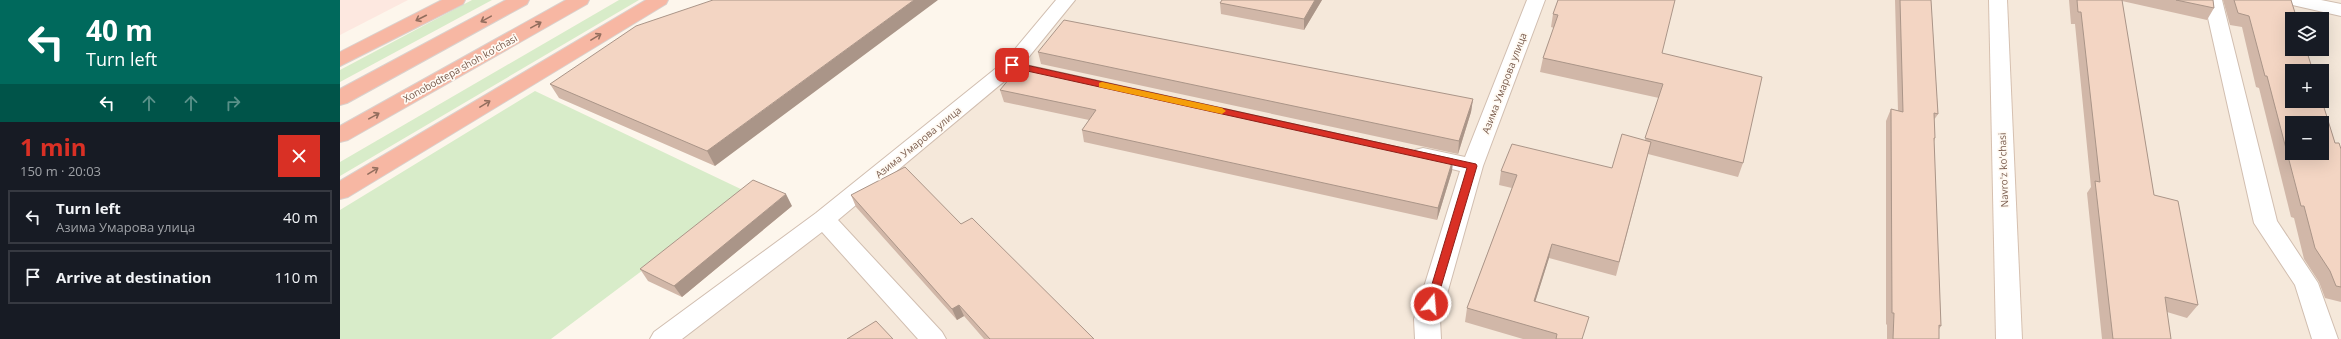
<!DOCTYPE html>
<meta charset="utf-8">
<style>
body{margin:0;font-family:"Open Sans",sans-serif;background:#20242c;color:#f1f3f6;height:100vh;display:flex;flex-direction:column;font-size:15px;white-space:nowrap}
*{box-sizing:border-box;margin:0}
p{font-size:13px;color:#9ea1a6}
.icon{flex:none;width:22px;height:22px;fill:none;stroke:currentColor;stroke-width:2;stroke-linecap:round;stroke-linejoin:round}
.map{position:relative;flex:1;overflow:hidden}
.details{display:flex;flex-direction:column;background:#171b24;width:340px}
.details>*{flex:none}
.guide{background:#00695c;color:#fff;overflow:hidden}
.tools{position:absolute;left:1945px;top:12px;display:grid;gap:8px}
.tools a{display:grid;place-items:center;width:44px;height:44px;border-radius:0px;background:#171b24;box-shadow:0 4px 16px #0002;font-size:20px}
.pin{position:absolute;display:grid;place-items:center;width:34px;height:34px;color:#fff;margin:-17px;border-radius:8px;box-shadow:0 2px 6px #0006}
.me{position:absolute;width:44px;margin:-22px;rotate:17deg;stroke-linejoin:round;filter:drop-shadow(0 0 3px #0008)}
.turn{display:flex;align-items:center;gap:14px;height:84px;padding:0 20px;font-size:18px}
.turn .icon{width:52px;height:52px;stroke-width:2.5}
.turn b{display:block;font-size:28px;line-height:34px}
.lanes{display:flex;align-items:center;height:38px;padding:0 20px;background:#0003;justify-content:center;gap:20px;direction:ltr}
.lanes .off{opacity:.35}
.round{display:grid;place-items:center;flex:none;width:42px;height:42px;border-radius:0px;background:#20242c}
.head{display:flex;align-items:center;justify-content:space-between;height:68px;padding:0 20px}
h1{font-size:24px;font-weight:700;line-height:30px;color:#d93025}
ul{padding:0;list-style:none}
li{display:flex;align-items:center;gap:12px;height:54px;margin:0 8px 6px;padding:0 12px;border:2px solid #363941;border-radius:0px}
li div{flex:1}
li b{display:block;font-size:15px}
li em{font-style:normal}
main{display:flex;flex:1;min-height:0}
.map>svg:first-child{display:block}
.residential{fill:#f5e8da;fill-rule:evenodd}
.commercial{fill:#fde8e0}
.green{fill:#d8ecc9}
.lines{fill:none;stroke-linecap:round;stroke-linejoin:round}
.street-casing{stroke:#d1beb0;stroke-width:2}
.secondary-casing{stroke:#d6c0b0;stroke-width:2}
.highway-casing{stroke:#dad1cd;stroke-width:2}
.street{fill:#fff;fill-rule:evenodd}
.secondary{fill:#fff;fill-rule:evenodd}
.highway{fill:#f7b7a3;fill-rule:evenodd}
.wall{fill:#d1b7a8}
.shaded-wall{fill:#aa9588}
.building{fill:#f3d5c3;stroke:#aa9588;fill-rule:evenodd}
.oneway{stroke:#936e5e}
.route{fill:#d93025;stroke:#8d1f18}
.slow{fill:#f59e0b}
.labels{text-anchor:middle;stroke-width:3.5;stroke-linejoin:round;paint-order:stroke}
.street-label{font-size:10px;fill:#7a5c4d;stroke:#fffaf3}
</style>
<main>
<section class="details">
<div class="guide">
<div class="turn"><svg class="icon" aria-label="left" viewBox="0 0 24 24"><path d="M17 20v-9H6M10 6l-5 5 5 5"/></svg><div><b>40 m</b>Turn left</div></div>
<div class="lanes"><svg class="icon" aria-label="left" viewBox="0 0 24 24"><path d="M17 20v-9H6M10 6l-5 5 5 5"/></svg><svg class="icon off" aria-label="ahead" viewBox="0 0 24 24"><path d="M12 20V5M6 11l6-6 6 6"/></svg><svg class="icon off" aria-label="ahead" viewBox="0 0 24 24"><path d="M12 20V5M6 11l6-6 6 6"/></svg><svg class="icon off" aria-label="right" viewBox="0 0 24 24"><path d="M7 20v-9h11M14 6l5 5-5 5"/></svg></div>
</div>
<div class="head"><div><h1>1 min</h1><p>150 m · 20:03</p></div><a class="round" style="background:#d93025;color:#fff"><svg class="icon" aria-label="close" viewBox="0 0 24 24"><path d="M6 6l12 12M18 6L6 18"/></svg></a></div>
<ul>
<li><svg class="icon" aria-label="left" viewBox="0 0 24 24"><path d="M17 20v-9H6M10 6l-5 5 5 5"/></svg><div><b>Turn left</b><p>Азима Умарова улица</p></div><em>40 m</em></li>
<li><svg class="icon" aria-label="arrive" viewBox="0 0 24 24"><path d="M6 21V4h12l-3 4 3 4H6"/></svg><div><b>Arrive at destination</b></div><em>110 m</em></li>
</ul>
</section>
<div class="map">
<svg width="2001" height="339" viewBox="0 0 2001 339">
<rect width="100%" height="100%" fill="#fdf6ec"/>
<path class="residential" d="M732,0h1269v339h-1674l173,-123 188,-156zM1952,19h30v30h-30zM1952,71h30v30h-30zM1952,123h30v30h-30z"/>
<path class="commercial" d="M0,0h68l-68,35z"/>
<path class="green" d="M132,0h20l-152,82v-12z
M279,0h20l-299,176v-14z
M195,91l212,101 -196,147h-211v-129z"/>
<g class="lines">
<defs>
<path id="street" d="M716,0h19l-56,69 -181,151 104,112 4,7h-28l-96,-107 -140,107h-32l4,-7 162,-119 189,-152z
M1187,0h18l-62,166 -43,153 1,20h-26l-1,-20 46,-148 -45,-11 -3,-5 3,-5 8,-2 42,9z
M1864,0h18l55,221 41,62 20,56h-26l-17,-54 -41,-62z
M1946,0h35l20,4v12l-53,-12z"/>
<path id="secondary" d="M1649,0h18l15,339h-26z"/>
<path id="highway" d="M102,0h23l-2,4 -123,62v-14z
M166,0h23l-2,4 -180,99 -7,2v-16z
M226,0h23l-2,4 -239,136 -8,2v-16z
M306,0h22l-2,4 -318,193 -8,2v-18z"/>
</defs>
<use href="#street" class="street-casing"/>
<use href="#secondary" class="secondary-casing"/>
<use href="#highway" class="highway-casing"/>
<use href="#street" class="street"/>
<use href="#secondary" class="secondary"/>
<use href="#highway" class="highway"/>
</g>
<path class="wall" d="M373,0l2,166 -156,-68 -9,-14z
M882,0h100l-18,30 -83,-16 -1,-11z
M1218,0l104,53 81,110 -5,14 -90,-23 -32,122 -67,-18 -14,44 48,37h-60l-58,-17 2,-14 45,-120 -13,-3 2,-14 111,-3 33,-28 14,-42 -119,-26 3,-14 11,-30 -3,-1 2,-13z
M1555,0h36l7,114 -4,6 1,18 -1,4 7,184 -2,3v10h-52v-14l-1,-1v-203l5,-12 7,2z
M1729,0h144l1,8 -7,12 -85,-19 32,194 44,110 -11,13 -20,-6 4,27h-69l-15,-146 4,-6 -16,-163h-4z
M1883,0h68l44,143 6,6v153l-16,-4 -6,-16 -15,-23 -10,-41 -3,-1 -32,-129 -3,-1 -14,-60 -12,-2z
M698,52l435,47 -2,13 -13,42 -417,-90z
M660,90l453,69 -1,12 -15,49 -353,-78 -2,-12 7,-10 -85,-18z
M511,195l243,144h-110l-20,-23 -7,4 -101,-113z
M452,206l-110,91 -34,-16 -8,-12z"/>
<path class="shaded-wall" d="M574,0h24l-223,166 -8,-15z
M975,0h7l-18,30v-11z
M1133,99l-2,13 -13,42 1,-13z
M1113,159l-1,12 -15,49 1,-12z
M446,194l6,12 -110,91 -8,-11z
M1212,244l-3,14 -18,57 3,-14z
M619,305l5,11 -7,4 -5,-11z"/>
<path class="building" d="M373,0h201l-207,151 -157,-67 86,-58z
M882,0h93l-11,19 -84,-16z
M1218,0h117l-13,53 100,24 -19,86 -98,-25 18,-54 -120,-26 15,-43 -5,-1z
M1560,0h31l7,114 -4,-1 1,25h-1l7,188 -2,-1v14h-46l1,-26h-2l-1,-204 12,3z
M1737,0h45l32,195 24,6 20,104 -33,-8 6,42h-58l-18,-158 5,1 -19,-170h-3z
M1836,0h37l1,8z
M1894,0h57l6,19h-5v30h14l7,22h-21v30h30l13,42h4l2,6v138l-5,-1 -6,-15 -15,-23 -11,-42h-3l-34,-130h-2l-16,-60 -11,-3zM1952,123h30v30h-30z
M724,20l409,79 -14,42 -421,-89z
M688,65l425,94 -15,49 -356,-78 14,-20 -96,-20 19,-23 7,2z
M1282,134l29,8 -32,120 -67,-18 -18,57 55,16 -7,22h-26l1,-5 -90,-26 50,-133 -16,-4 11,-27 100,24z
M565,167l56,57 11,-6 122,121h-104l-31,-34 -7,4 -101,-114z
M413,180l33,14 -112,92 -34,-17z
M536,321l17,18h-46z"/>
<defs><path id="oneway-shaft" d="M-6 0H5M1.5-3L5.5 0L1.5 3" fill="none" stroke-width="1.6" stroke-linecap="round" stroke-linejoin="round"/></defs>
<g class="oneway">
<use href="#oneway-shaft" transform="translate(81 18) rotate(153)"/>
<use href="#oneway-shaft" transform="translate(146 19) rotate(151)"/>
<use href="#oneway-shaft" transform="translate(196 25) rotate(-29)"/>
<use href="#oneway-shaft" transform="translate(256 37) rotate(-31)"/>
<use href="#oneway-shaft" transform="translate(145 104) rotate(-31)"/>
<use href="#oneway-shaft" transform="translate(34 116) rotate(-29)"/>
<use href="#oneway-shaft" transform="translate(33 171) rotate(-31)"/>
</g>
<path class="route" d="M672,62l464,102 1,2 -42,141 -4,1 -5,-4 41,-136 -458,-101 -1,-2z"/>
<path class="slow" d="M762,82l120,26 4,3 -4,3 -123,-27v-4z"/>
<g class="labels">
<g class="street-label">
<text transform="translate(120 68) rotate(-29)" y="4">Xonobodtepa shoh ko'chasi</text>
<text transform="translate(1164 83) rotate(-69)" y="4">Азима Умарова улица</text>
<text transform="translate(578 142) rotate(-39)" y="4">Азима Умарова улица</text>
<text transform="translate(1663 170) rotate(-92)" y="4">Navro'z ko'chasi</text>
</g>
</g>
</svg>
<div class="tools">
<a><svg class="icon" aria-label="layers" viewBox="0 0 24 24"><path d="M12 4l9 5-9 5-9-5zM3 14l9 5 9-5"/></svg></a>
<a>+</a>
<a>−</a>
</div>
<div class="pin" style="left:672px;top:65px;background:#d93025"><svg class="icon" aria-label="arrive" viewBox="0 0 24 24"><path d="M6 21V4h12l-3 4 3 4H6"/></svg></div>
<svg class="me" style="left:1091px;top:304px" viewBox="-20 -20 40 40"><circle r="17" fill="#d93025" stroke="#fff" stroke-width="3"/><path d="M0-11L8 9 0 5-8 9z" fill="#fff"/></svg>
</div>
</main>
